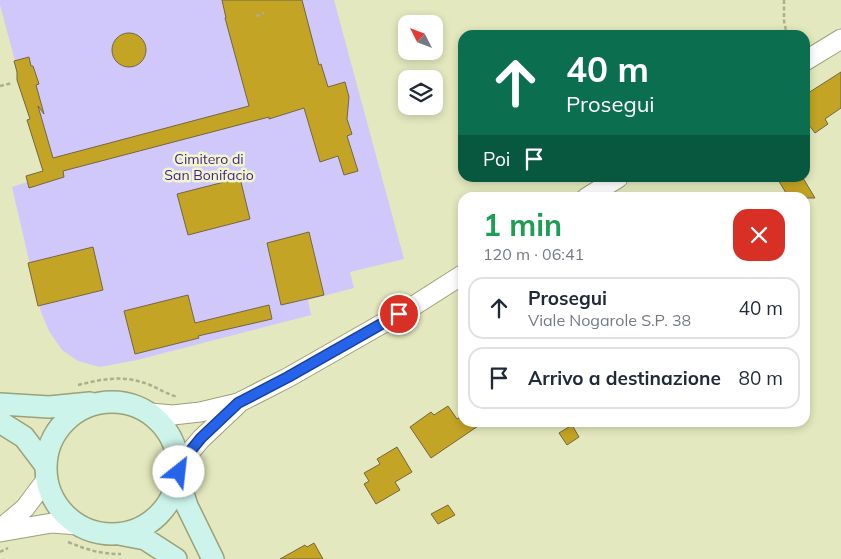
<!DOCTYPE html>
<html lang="it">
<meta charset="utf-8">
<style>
body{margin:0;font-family:Mulish,sans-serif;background:#f2f2f3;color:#1f2937;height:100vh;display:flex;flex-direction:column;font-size:19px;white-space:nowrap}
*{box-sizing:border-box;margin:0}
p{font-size:16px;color:#747a83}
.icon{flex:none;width:28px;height:28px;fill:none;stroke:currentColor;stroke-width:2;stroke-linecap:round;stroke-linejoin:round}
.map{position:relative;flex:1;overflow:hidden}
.panel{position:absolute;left:458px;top:192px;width:352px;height:235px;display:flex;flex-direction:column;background:#fff;border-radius:15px;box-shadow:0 2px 8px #0003}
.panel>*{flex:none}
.guide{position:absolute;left:458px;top:30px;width:352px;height:152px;border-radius:15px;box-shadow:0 2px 8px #0003;background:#0b6e4f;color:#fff;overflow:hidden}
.needle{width:32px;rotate:312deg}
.controls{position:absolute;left:398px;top:15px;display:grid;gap:10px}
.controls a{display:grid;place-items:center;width:45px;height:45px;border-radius:10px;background:#fff;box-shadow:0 2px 8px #0003;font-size:25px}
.pin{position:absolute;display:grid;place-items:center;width:42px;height:42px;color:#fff;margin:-21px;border:2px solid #fff;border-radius:50%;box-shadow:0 1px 5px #0007}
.me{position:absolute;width:55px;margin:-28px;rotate:29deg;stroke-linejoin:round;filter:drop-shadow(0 0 4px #0008)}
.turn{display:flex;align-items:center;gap:18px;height:105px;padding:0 25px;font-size:22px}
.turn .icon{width:65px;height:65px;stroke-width:2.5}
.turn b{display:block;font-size:35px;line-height:42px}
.then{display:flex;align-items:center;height:48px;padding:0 25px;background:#0003;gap:10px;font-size:19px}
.round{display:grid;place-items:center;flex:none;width:52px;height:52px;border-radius:15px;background:#f2f2f3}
.overview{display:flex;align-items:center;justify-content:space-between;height:85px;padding:0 25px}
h1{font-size:30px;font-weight:700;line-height:38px;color:#1e9e55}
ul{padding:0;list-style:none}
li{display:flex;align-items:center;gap:15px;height:62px;margin:0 10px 8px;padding:0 15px;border:2px solid #e0e1e3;border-radius:15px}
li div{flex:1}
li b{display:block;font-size:19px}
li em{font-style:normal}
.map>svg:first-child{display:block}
.green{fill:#d0c7fb}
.building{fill:#c4a424;stroke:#726742}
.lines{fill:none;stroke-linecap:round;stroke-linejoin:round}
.tertiary-casing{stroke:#9ca179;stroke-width:21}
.secondary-casing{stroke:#9ca179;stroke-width:24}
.path{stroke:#abaf8d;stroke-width:2.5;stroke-dasharray:4 2.5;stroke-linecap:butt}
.tertiary{stroke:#fff;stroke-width:19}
.secondary{stroke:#ccf4ea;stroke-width:21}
.route-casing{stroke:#184099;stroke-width:12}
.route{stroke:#2563eb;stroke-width:9}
.labels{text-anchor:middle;stroke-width:5;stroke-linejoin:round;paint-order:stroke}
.park-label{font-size:14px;fill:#471b8c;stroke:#f0f6cb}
</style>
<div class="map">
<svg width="841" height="559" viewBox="0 0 841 559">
<rect width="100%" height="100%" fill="#e3e8be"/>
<path class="green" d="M0,0h334l70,259 -54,13 4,16 -46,12 3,15 -174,45 -37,7 -22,-6 -16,-11 -13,-19 -8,-19 -29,-125 34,-11 -46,-171z"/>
<path class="building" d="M222,0h80l17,65 2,-1 7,23 17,-5 4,15 -2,22 5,15 -5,2 11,35 -14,4 -6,-19 -18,6 -16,-54 -35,11v-2l-206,54 1,6 -35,11 -3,-12 17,-5 -16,-51 3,-1 -13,-39v-8l-3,-11 15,-4 2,9h2l6,18 -3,1 8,29 -6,-8 15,52 196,-52 -24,-88h1z
M112 50a17 17 0 1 1 34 0a17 17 0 1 1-34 0Z
M841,72v36l-16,11 3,5 -13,9 -6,-8 -4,2v-32z
M240,178l10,41 -62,16 -11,-41z
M777,178h26l12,20h-26z
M309,232l15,63 -43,10 -14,-62z
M93,247l10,43 -65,16 -10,-43z
M188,295l7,28 74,-18 3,14 -74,17 1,2 -64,16 -11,-43z
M448,406l9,13 5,-3v6h22l-53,36 -21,-31 21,-15 3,3z
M572,425l7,12 -12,8 -8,-12z
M397,447l15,25 -17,10 5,8 -24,14 -12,-20 5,-3 -5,-8 16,-9 -3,-5z
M448,505l7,10 -17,9 -7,-10z
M314,543l9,16h-43l25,-14 2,2z"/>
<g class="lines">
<defs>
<path id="tertiary" d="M805,61l36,-22
M586,198l32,-20
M150,413l23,2 27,-3 38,-9 51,-26 126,-72 47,-30
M179,465l22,-26 37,-35
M0,529l25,-21 21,-28
M0,532l52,-9 26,2"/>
<path id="secondary" d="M46 468a66 66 0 1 1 132 0a66 66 0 1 1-132 0Z
M0,404l49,3 41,-4
M0,422l24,15 22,29
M178,478l9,28 26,53
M119,534l26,5 31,20"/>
</defs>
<use href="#tertiary" class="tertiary-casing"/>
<use href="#secondary" class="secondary-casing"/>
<path class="path" d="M784,0v21l3,14
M256,16l8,-3
M0,86l12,-3
M78,385c21,-5 42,-10 63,-3 13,3 24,12 37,15
M68,542c20,8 32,12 53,12
M0,552l8,-4"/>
<use href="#tertiary" class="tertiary"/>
<use href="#secondary" class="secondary"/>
</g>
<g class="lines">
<defs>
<path id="route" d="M179,472v-7l22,-27 37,-35 50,-26 111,-63"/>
</defs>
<use href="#route" class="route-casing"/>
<use href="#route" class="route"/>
</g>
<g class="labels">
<g class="park-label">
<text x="209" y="164">Cimitero di<tspan x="209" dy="16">San Bonifacio</tspan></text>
</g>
</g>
</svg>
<div class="controls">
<a><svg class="needle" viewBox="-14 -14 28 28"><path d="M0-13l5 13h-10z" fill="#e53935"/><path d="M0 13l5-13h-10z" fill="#747a83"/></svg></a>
<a><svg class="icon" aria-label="layers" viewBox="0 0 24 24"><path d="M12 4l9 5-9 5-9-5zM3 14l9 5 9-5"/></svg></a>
</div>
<div class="pin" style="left:399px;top:314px;background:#d93025"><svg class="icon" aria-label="arrive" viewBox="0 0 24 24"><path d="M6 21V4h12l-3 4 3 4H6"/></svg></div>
<svg class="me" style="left:179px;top:472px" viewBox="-20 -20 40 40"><circle r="19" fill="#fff"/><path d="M0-13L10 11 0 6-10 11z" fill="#2563eb"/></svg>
<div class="guide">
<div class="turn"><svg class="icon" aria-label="ahead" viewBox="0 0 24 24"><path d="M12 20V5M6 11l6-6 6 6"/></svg><div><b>40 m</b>Prosegui</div></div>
<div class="then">Poi<svg class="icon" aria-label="arrive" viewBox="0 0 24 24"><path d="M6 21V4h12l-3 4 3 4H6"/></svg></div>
</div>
<section class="panel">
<div class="overview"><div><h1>1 min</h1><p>120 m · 06:41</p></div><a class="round" style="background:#d93025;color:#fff"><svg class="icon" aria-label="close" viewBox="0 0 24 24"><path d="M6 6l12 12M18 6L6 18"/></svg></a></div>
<ul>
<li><svg class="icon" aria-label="ahead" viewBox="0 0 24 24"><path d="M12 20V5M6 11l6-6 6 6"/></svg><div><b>Prosegui</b><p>Viale Nogarole S.P. 38</p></div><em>40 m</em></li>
<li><svg class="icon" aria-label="arrive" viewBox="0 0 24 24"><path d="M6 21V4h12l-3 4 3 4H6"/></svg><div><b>Arrivo a destinazione</b></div><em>80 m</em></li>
</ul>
</section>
</div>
